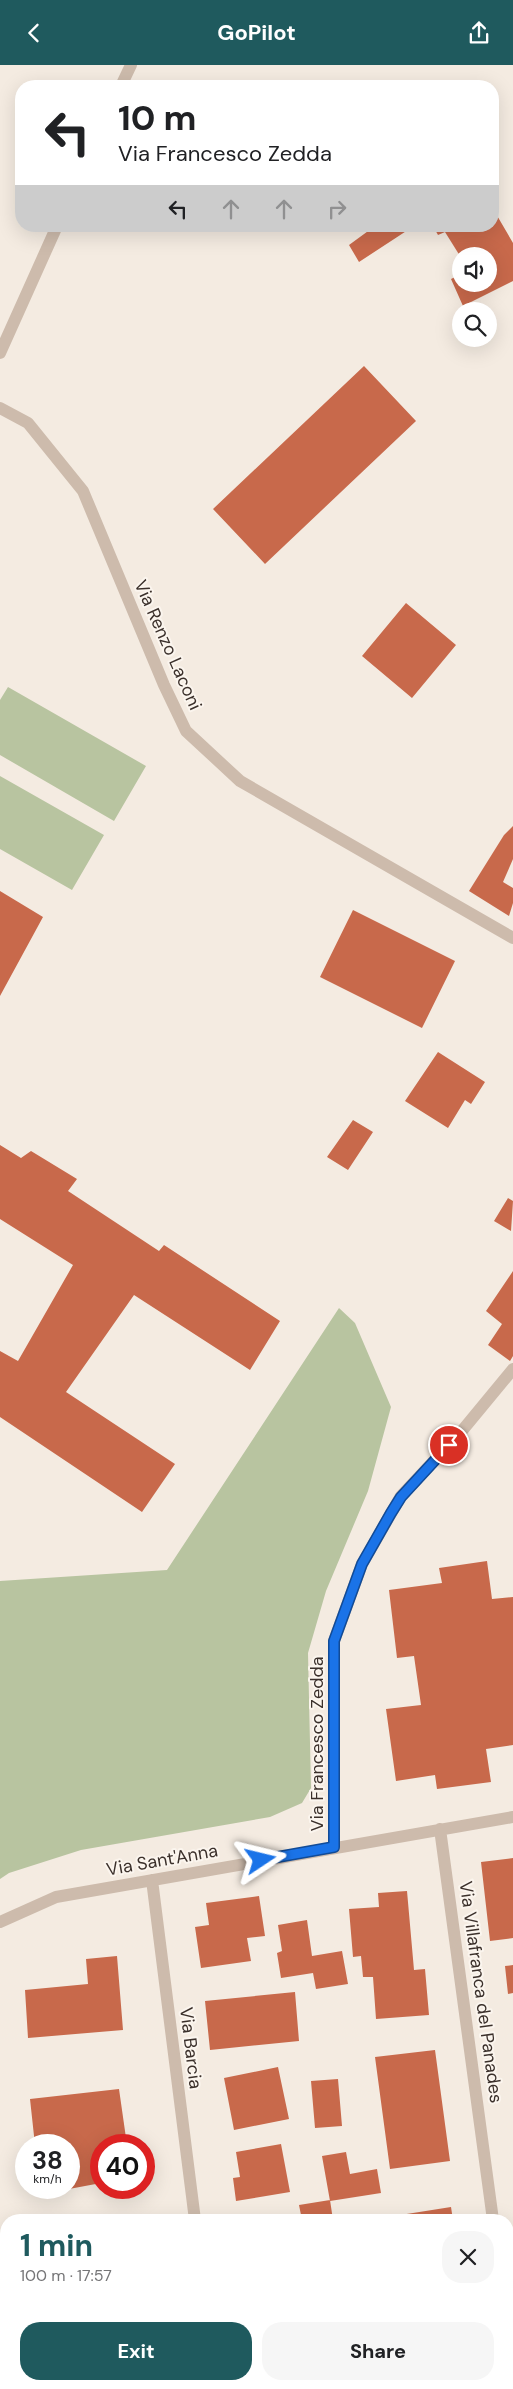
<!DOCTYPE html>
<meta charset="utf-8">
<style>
body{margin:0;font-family:"DM Sans",sans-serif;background:#f6f6f6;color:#202124;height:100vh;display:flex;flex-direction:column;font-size:19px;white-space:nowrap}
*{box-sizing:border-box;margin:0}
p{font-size:16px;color:#757577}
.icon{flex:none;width:28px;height:28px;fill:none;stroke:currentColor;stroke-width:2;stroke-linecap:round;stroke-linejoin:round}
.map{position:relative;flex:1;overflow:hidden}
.drawer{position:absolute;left:0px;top:2149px;width:514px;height:176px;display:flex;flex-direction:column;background:#fff;border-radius:20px 20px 0 0;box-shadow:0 5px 20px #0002}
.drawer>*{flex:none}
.hud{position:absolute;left:15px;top:15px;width:484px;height:152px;border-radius:20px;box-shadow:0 5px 20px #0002;background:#fff;color:#202124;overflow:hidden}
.fabs{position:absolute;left:452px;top:182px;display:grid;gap:10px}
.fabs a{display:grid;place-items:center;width:45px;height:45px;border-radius:50%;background:#fff;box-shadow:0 5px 20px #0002;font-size:25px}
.speed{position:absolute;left:15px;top:2069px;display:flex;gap:10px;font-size:25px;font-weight:700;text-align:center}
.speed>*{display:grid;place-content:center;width:65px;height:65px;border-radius:50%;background:#fff;box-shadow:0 5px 20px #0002;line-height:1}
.speed small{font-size:12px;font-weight:400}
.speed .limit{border:8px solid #d22;background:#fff;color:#111}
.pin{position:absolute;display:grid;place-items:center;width:42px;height:42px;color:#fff;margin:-21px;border:2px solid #fff;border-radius:50%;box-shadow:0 1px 5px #0007}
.me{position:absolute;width:55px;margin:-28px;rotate:80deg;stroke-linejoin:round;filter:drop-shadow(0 0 4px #0008)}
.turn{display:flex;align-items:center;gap:18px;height:105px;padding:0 20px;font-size:22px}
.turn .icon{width:65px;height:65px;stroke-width:2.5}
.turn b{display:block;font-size:35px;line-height:42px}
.lanes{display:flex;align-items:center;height:48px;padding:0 20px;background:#0003;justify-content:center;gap:25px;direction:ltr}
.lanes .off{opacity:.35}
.round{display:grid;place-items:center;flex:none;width:52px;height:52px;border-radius:20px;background:#f6f6f6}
.overview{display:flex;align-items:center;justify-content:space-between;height:85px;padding:0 20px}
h1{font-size:30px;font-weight:700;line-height:38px;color:#1f5a5e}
.button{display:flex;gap:10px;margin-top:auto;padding:10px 20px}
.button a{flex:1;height:58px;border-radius:20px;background:#1f5a5e;color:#fff;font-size:20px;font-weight:700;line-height:58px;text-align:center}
.button a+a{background:#f6f6f6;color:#202124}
header{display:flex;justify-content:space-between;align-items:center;height:65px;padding:0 20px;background:#1f5a5e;color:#fff;font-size:22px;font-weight:700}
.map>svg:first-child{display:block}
.green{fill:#b8c4a0}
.building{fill:#c8694b}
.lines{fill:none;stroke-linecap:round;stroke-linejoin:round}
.minor{stroke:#cdbbac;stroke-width:12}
.route-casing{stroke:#114b97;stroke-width:12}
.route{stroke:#1a73e8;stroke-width:9}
.labels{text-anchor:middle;stroke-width:4;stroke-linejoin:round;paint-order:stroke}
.street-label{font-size:18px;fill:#3b302b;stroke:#fbf5ee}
</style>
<header><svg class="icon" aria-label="back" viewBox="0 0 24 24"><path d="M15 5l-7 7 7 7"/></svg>GoPilot<svg class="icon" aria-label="share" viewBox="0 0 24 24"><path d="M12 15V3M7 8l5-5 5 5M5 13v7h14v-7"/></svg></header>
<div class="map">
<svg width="513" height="2324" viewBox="0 0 513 2324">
<rect width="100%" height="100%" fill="#f4ebe1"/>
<path class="green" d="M8,622l138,79 -32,55 -114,-66v-55z
M0,711l104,59 -32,55 -72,-41z
M339,1243l16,15 36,84 -23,84 -42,100 -18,62 3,135 -9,15 -32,14 -189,33 -72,23 -9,6v-298l167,-11z"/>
<path class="building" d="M492,142l21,36v38l-50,25 -12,-27 10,-5v10h28v-28h-29l-15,-24 -7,3 -5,-9h59z
M375,161h39l-55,36 -10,-17z
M364,301l52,55 -151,143 -52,-55z
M406,538l50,42 -44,53 -50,-42z
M513,761v33l-10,23 10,6v15l-4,13 -40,-25 35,-56z
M0,826l43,26 -43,79z
M353,845l102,51 -33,67 -102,-51z
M438,987l47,30 -14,22 -6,-4 -17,28 -43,-27z
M353,1055l20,12 -25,38 -21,-13z
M0,1080l21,13 10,-7 46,28 -9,12 91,60 5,-6 116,76 -30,49 -116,-75 -68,97 109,72 -33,48 -142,-95v-66l18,10 55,-96 -73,-46z
M508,1133l5,3 -2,30 -17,-10z
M513,1206v85l-3,5 -22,-16 14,-21 -16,-13z
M487,1496l5,38 21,-2v148l-27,4 5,33 -54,7 -2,-14 -39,6 -10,-72 35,-4 -7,-49 -17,2 -8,-68 53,-7 -3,-15z
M513,1793v80l-23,3 -9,-79z
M407,1826l7,79 11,-1 4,46 -53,4 -3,-42h-10l-2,-21 -8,1 -4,-48 30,-2 -1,-14z
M259,1831l6,40 -18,2 4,23 -50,7 -6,-41 14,-2 -3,-22z
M307,1855l5,36 30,-5 6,33 -32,5 -3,-16 -32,5 -4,-25 5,-2 -4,-26z
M117,1891l6,74 -95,8 -3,-48 63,-6 -2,-25z
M513,1900v28l-5,1 -3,-28z
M295,1927l4,49 -89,9 -5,-49z
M435,1985l15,111 -60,8 -15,-112z
M278,2002l11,52 -55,11 -10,-52z
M338,2014l4,47 -27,2 -4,-47z
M119,2024l8,56h-26v38l-32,6v-44h-34l-5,-46z
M281,2079l9,48 -54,9 -3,-23 7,-1 -4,-25z
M346,2087l4,22 27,-5 4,24 -51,8 -8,-45z
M330,2135l3,20h-31l-3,-15z
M451,2142l2,13h-78v-1z
M6,2200v54l-6,1v-54z
M155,2319h58l1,5h-86z
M258,2319h95l1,5h-95z
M402,2319h72l1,5h-72z"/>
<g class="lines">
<path class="minor" d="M121,21l10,-21
M0,288l57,-127
M0,343l28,15 55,68 81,194 22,46 54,50 273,157
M440,1764l53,391
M334,1782v-206l28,-77 39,-68 60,-64 52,-63
M152,1815l43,340
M0,1857l56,-25 457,-80
M508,2225l5,-1
M508,2256l5,34
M0,2295l6,-1"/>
</g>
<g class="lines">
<defs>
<path id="route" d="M261,1795l73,-13v-206l28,-77 29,-51 10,-16 48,-52"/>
</defs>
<use href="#route" class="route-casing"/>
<use href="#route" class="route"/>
</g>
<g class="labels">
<g class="street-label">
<text transform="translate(168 580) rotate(66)" y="6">Via Renzo Laconi</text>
<text transform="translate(317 1679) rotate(-90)" y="6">Via Francesco Zedda</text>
<text transform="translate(162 1795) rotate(-10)" y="6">Via Sant'Anna</text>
<text transform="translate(481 1927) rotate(82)" y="6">Via Villafranca del Panades</text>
<text transform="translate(191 1983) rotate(83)" y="6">Via Barcia</text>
</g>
</g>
</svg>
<div class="fabs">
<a><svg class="icon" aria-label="sound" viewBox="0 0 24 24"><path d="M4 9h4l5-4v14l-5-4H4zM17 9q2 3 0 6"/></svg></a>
<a><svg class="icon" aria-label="search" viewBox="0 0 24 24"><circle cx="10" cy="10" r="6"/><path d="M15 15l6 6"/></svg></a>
</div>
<div class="speed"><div>38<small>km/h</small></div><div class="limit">40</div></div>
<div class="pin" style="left:449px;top:1380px;background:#d93025"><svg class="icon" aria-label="arrive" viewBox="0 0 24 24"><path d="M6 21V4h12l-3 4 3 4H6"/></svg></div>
<svg class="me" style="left:261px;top:1795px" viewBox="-20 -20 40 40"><path d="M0-17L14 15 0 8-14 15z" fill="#1a73e8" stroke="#fff" stroke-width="4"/></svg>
<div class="hud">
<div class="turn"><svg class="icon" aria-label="left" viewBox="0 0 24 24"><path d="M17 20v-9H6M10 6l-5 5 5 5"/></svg><div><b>10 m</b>Via Francesco Zedda</div></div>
<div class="lanes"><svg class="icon" aria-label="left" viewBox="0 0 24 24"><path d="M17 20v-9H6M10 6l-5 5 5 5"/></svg><svg class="icon off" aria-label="ahead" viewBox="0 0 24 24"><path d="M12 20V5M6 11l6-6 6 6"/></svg><svg class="icon off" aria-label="ahead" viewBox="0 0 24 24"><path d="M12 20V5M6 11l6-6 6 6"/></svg><svg class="icon off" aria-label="right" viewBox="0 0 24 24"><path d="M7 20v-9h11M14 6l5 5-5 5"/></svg></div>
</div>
<section class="drawer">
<div class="overview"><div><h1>1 min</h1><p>100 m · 17:57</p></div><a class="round"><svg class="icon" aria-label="close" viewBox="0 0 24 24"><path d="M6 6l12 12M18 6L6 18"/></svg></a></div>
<div class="button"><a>Exit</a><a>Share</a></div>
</section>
</div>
